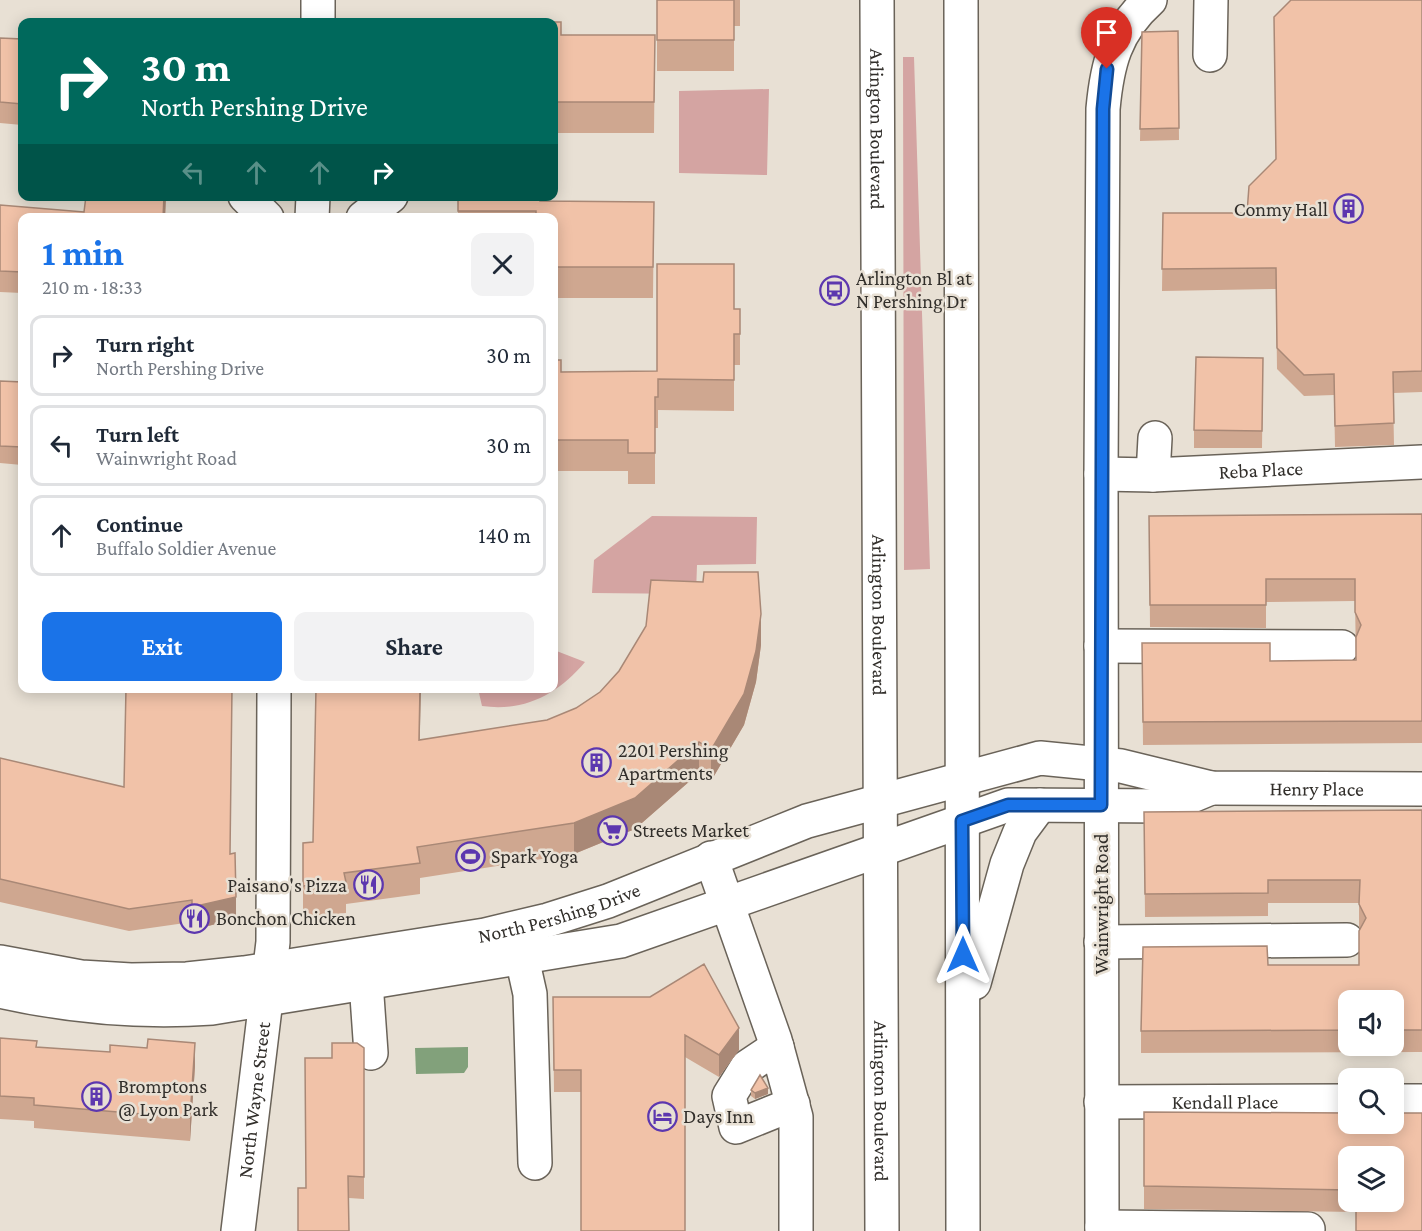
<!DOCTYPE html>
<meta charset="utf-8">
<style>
body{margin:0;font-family:"Crimson Pro",serif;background:#f2f2f3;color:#1f2937;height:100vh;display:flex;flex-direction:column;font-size:22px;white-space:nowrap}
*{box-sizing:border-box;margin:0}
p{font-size:20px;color:#747a83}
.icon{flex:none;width:33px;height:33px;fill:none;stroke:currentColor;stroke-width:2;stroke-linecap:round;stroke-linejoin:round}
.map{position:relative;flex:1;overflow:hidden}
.details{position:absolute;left:18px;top:213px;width:540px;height:480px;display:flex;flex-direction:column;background:#fff;border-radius:12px;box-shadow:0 3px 15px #0003}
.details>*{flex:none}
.hud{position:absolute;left:18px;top:18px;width:540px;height:183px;border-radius:12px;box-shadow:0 3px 15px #0003;background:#00695c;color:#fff;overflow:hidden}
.fabs{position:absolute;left:1338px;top:990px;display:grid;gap:12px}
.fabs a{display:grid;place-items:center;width:66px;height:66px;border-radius:12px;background:#fff;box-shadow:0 3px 15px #0003;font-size:30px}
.pin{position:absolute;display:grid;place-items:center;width:51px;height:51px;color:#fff;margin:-62px -26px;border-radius:50% 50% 50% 0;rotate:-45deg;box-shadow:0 0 6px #0007}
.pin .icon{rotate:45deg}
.me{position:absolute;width:66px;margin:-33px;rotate:0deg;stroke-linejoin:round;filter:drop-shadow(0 0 4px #0008)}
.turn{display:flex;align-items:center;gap:21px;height:126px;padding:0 24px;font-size:27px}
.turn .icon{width:78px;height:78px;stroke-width:2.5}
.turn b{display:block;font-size:42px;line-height:51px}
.lanes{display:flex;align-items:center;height:57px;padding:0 24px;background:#0003;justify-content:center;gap:30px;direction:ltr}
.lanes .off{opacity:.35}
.round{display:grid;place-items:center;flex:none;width:63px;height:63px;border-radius:12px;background:#f2f2f3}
.overview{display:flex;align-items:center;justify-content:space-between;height:102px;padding:0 24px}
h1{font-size:36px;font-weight:700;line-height:45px;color:#1a73e8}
.action{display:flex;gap:12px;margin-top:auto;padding:12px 24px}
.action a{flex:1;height:69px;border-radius:12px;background:#1a73e8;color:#fff;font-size:24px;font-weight:700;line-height:69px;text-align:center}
.action a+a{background:#f2f2f3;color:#1f2937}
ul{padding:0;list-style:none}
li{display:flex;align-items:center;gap:18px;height:81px;margin:0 12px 9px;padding:0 12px;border:3px solid #e0e1e3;border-radius:12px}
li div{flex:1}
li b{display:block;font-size:22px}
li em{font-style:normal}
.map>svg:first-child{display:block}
.green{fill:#d4a4a2}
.water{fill:#82a17b}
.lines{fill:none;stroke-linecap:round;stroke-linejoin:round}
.minor-casing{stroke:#6a6359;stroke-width:36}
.highway-casing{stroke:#6a6359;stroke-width:36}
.minor{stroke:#fff;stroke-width:33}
.highway{stroke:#fff;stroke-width:33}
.wall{fill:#cfa790;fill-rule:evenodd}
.shaded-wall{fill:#a98876}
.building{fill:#f1c2a8;stroke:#a98876;stroke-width:1.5}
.route-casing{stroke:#114b97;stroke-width:15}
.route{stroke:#1a73e8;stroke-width:10}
.labels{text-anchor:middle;stroke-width:5;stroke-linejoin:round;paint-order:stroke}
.street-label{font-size:20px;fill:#322f2b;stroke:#e8e0d4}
.poi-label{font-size:20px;fill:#322f2b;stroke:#e8e0d4;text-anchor:start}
</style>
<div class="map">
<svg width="1422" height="1231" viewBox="0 0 1422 1231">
<rect width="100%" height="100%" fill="#e8e0d4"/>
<path class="green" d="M903,57h11l16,512 -26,1z
M769,89l-2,86 -88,-2v-82z
M652,516l105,1 -1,47 -59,1 -1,29 -104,-1 2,-33z
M554,650l31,12c-27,32 -60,50 -103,44l-3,-13 -13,-2 1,-3h87z"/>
<path class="water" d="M468,1047v20l-4,6 -48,1 -1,-26z"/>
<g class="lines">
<defs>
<g id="minor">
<path d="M318,22v-22"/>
<path d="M1210,55l1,-55"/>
<path d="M245,196l22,22"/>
<path d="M312,218l1,-22"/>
<path d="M363,218l28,-22"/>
<path id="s1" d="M1101,474l52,1 269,-13"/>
<path d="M1153,475l2,-37"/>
<path d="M1101,646l241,1"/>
<path d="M711,858l64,182 21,77v114"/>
<path d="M1101,942l246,-2"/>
<path d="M522,958l8,36 5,169"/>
<path id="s2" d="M0,962l81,15 50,3 56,-1 57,-6 241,-38 63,-15 60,-19 199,-80 233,-63 81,8 90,22 211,1"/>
<path d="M366,982l5,71"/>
<path d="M0,991c71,16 139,22 212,17l409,-67 387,-136 160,1 43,-18"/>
<path d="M777,1047l-30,20 -18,29 7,31 57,-23"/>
<path d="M1394,1101h28"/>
<path id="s3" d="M1101,1102l247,-1"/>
<path d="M1102,1227l206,2"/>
<path id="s4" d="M238,1231l35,-289 1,-249"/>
<path d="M1102,1231l-1,-757 2,-365c4,-44 12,-78 47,-109"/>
</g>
<g id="highway">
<path id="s5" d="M877,0l5,1231"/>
<path d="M961,0l2,1231"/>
<path d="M974,983l33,-119 13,-32 20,-27"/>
</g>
</defs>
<use href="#minor" class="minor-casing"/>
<use href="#highway" class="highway-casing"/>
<use href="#minor" class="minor"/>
<use href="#highway" class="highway"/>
</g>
<path class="wall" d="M657,0h83v26h-6v45h-77z
M1422,0v392l-29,1 1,52 -59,2 -1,-52 -30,1 -27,-27 -1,-80 -114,2 1,-78h84l29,-54z
M554,22l7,13h94l-1,98h-100z
M1178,31l1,109 -39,1 2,-109z
M0,38l22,1v86l-22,-2z
M86,196h80l-1,22h-143v75l-22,-1v-87l84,7z
M458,196l82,5 114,1 -1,96h-99v-80h-96z
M734,309h6v56h-6v46l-76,-1v18h-3v56h-27v-13h-74v-111l7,12 96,-1z
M1263,358l-1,90h-68v-18z
M0,381l22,1v83l-22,-2z
M1422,514v229l-279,2 -1,-102 128,18 86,-1 -1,-59 -89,1v26l-116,-1 -1,-111z
M761,645l-5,37 -12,43 -33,56 -12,-8 -64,56 -61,25 -154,24v16l-74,10v9l-43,4v-31l10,-44 107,-102 127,-20z
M0,758l230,96 6,65 -44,11v-8l-63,9 -129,-29z
M1422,810v242l-281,1v-22l127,-66h91l1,-36 -1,-2v-24h-91v13l-123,1 -1,-105zM1348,1000h46v46h-46z
M553,997l186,53 -20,27 -34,-20 -104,35h-27z
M0,1038l37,9 158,19 -5,75 -156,-13v-7l-34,-2z
M364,1048v151l-15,-1 -17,-140z
M751,1090l17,4 -13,5 -4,-3z
M1144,1112l204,1v11h46v-11h28v118h-66v-19l-212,-3zM1348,1156h46v46h-46z"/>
<path class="shaded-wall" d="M164,196h2l-1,22h-2z
M761,614v31l-5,37 -12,43 -33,56v-31z
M420,688h1l-2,83v-31z
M699,742v31l-64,56 -61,25v-31z
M236,897v22l-44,11v-23z
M739,1028v22l-20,27v-22z
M195,1043v23l-5,75v-23z
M768,1088v6l-13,5v-6z"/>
<path class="building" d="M657,0h77v40h-77z
M1291,0h131v371l-29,1 1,51 -59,3 -1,-52 -30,1 -27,-27 -1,-80 -114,1 1,-56h84l2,-27 27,-27 -2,-142z
M545,22h16v13h94l-1,67h-100v-80z
M1178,31l1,97 -39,1 2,-97z
M0,38l22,1v65l-22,-2z
M86,196h78l-1,22h-141v54l-22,-1v-66l84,7z
M458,196h82v5l114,1 -1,65h-99v-49h-18v-7h-78z
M657,264h77v45h6v25h-6v46l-76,-1v18h-3v56h-27v-13h-74v-80h7v12l96,-1z
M1196,357l67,1 -1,73 -68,-1z
M0,381l22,1v65l-22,-1z
M1422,514v207l-279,1 -1,-79h128v18l86,-1v-23l5,-12 -6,-13v-33h-89v26h-116l-1,-89z
M704,572h54l3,42 -5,37 -12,43 -33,56 -12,-8 -64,56 -61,25 -157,24 3,16 -76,10 2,9 -43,4v-43l10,-1 3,-154h104l-1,52 128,-20 29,-12 24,-16 19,-21 27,-45 5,-46 52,2z
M126,688h106l-2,166 5,-1 1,44 -44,10v-7l-63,9 -129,-30v-121l124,29z
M1422,810v220h-28v-30h-46v30l-207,1 2,-84 124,-1 1,19h91v-34l7,-13 -7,-14 1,-24h-92v13l-123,1 -1,-82z
M704,964l35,64 -20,27 -34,-20v196h-104v-161h-27l-1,-73h97z
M0,1038l37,3 -1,6 74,5v-7l37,3 1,-9 47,4 -5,75 -156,-13v-7l-34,-2z
M332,1043h25l7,5v129l-16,-1 1,55h-51v-43h8l-1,-130h27z
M760,1075l8,13 -13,5 -4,-3z
M1144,1112l204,1v11h46v-11h28v118h-66v-29h38v-46h-46v34l-204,-4z"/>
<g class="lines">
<defs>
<path id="route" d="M963,955l-1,-134 46,-16h93l2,-696 4,-40"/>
</defs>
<use href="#route" class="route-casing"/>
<use href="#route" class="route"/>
</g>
<defs>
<symbol id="building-ring" viewBox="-11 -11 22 22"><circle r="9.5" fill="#e8e0d4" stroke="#5c37af" stroke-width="1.5"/><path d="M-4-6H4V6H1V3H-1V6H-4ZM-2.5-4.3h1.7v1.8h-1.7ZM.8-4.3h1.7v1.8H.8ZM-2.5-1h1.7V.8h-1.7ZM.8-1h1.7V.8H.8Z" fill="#5c37af"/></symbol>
<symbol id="bus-ring" viewBox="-11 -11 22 22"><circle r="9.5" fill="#e8e0d4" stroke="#5c37af" stroke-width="1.5"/><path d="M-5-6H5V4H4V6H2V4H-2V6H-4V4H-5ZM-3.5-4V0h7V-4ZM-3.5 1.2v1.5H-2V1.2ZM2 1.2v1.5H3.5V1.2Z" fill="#5c37af"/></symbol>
<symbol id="supermarket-ring" viewBox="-11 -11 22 22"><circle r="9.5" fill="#e8e0d4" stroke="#5c37af" stroke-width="1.5"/><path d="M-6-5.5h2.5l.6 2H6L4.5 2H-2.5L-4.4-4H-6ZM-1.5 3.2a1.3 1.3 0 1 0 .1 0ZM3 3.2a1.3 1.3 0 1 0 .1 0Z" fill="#5c37af"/></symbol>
<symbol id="stadium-ring" viewBox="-11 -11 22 22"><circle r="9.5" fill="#e8e0d4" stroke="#5c37af" stroke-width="1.5"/><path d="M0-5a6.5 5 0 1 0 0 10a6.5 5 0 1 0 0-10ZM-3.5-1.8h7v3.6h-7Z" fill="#5c37af"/></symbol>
<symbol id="restaurant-ring" viewBox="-11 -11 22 22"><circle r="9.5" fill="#e8e0d4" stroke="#5c37af" stroke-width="1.5"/><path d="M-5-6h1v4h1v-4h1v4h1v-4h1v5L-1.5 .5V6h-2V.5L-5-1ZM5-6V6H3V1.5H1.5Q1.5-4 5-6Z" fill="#5c37af"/></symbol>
<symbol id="hotel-ring" viewBox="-11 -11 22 22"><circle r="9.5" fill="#e8e0d4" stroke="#5c37af" stroke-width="1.5"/><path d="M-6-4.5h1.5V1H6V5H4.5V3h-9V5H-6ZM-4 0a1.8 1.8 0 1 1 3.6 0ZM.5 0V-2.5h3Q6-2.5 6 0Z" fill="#5c37af"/></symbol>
</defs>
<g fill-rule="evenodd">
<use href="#building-ring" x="1332" y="192" width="33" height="33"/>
<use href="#bus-ring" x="818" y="274" width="33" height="33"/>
<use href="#building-ring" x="580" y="746" width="33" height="33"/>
<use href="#supermarket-ring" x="596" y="814" width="33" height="33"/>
<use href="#stadium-ring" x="454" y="840" width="33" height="33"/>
<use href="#restaurant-ring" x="352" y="868" width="33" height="33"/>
<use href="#restaurant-ring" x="178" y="902" width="33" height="33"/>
<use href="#building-ring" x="80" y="1080" width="33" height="33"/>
<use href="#hotel-ring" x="646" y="1100" width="33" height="33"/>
</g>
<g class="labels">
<g class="street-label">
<text dy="7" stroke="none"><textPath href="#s5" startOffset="129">Arlington Boulevard</textPath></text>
<text dy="7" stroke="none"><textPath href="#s1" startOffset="160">Reba Place</textPath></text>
<text dy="7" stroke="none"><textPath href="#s5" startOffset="615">Arlington Boulevard</textPath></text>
<text dy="7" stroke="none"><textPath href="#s2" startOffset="1353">Henry Place</textPath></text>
<text transform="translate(1101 904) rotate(-90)" y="7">Wainwright Road</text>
<text dy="7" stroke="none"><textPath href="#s2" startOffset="567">North Pershing Drive</textPath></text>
<text dy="7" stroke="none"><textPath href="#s4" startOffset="132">North Wayne Street</textPath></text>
<text dy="7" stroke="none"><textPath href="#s5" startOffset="1101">Arlington Boulevard</textPath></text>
<text dy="7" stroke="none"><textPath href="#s3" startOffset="124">Kendall Place</textPath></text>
</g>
<g class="poi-label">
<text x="1328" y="216" text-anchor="end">Conmy Hall</text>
<text x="856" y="285">Arlington Bl at<tspan x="856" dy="23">N Pershing Dr</tspan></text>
<text x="618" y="757">2201 Pershing<tspan x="618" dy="23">Apartments</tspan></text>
<text x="633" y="837">Streets Market</text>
<text x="491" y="863">Spark Yoga</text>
<text x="347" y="892" text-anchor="end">Paisano's Pizza</text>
<text x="216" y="925">Bonchon Chicken</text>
<text x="118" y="1093">Bromptons<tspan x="118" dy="23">@ Lyon Park</tspan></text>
<text x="683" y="1123">Days Inn</text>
</g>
</g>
</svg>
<div class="fabs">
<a><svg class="icon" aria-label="sound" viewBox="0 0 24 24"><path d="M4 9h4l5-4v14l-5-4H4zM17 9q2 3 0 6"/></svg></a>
<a><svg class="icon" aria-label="search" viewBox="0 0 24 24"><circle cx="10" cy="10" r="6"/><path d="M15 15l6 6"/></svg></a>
<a><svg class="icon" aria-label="layers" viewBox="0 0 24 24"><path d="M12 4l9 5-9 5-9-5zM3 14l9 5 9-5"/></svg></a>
</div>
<div class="pin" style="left:1107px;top:69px;background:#d93025"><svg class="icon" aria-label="arrive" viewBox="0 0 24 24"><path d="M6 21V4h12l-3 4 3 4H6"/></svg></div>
<svg class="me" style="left:963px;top:955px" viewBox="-20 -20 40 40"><path d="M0-17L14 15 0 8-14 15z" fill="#1a73e8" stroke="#fff" stroke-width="4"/></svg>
<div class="hud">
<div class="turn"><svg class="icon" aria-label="right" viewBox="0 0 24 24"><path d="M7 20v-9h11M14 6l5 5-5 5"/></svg><div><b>30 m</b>North Pershing Drive</div></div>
<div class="lanes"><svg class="icon off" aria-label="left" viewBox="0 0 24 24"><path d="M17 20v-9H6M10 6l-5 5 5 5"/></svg><svg class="icon off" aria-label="ahead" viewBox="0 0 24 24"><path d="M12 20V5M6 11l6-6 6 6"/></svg><svg class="icon off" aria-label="ahead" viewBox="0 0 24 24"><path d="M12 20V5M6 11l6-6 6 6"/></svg><svg class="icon" aria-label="right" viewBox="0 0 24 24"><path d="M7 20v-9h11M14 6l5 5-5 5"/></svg></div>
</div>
<section class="details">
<div class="overview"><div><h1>1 min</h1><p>210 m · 18:33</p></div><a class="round"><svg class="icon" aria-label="close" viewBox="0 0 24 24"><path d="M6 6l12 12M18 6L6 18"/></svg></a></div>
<ul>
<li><svg class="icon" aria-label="right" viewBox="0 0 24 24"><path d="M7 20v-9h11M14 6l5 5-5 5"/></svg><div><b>Turn right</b><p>North Pershing Drive</p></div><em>30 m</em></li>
<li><svg class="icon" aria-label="left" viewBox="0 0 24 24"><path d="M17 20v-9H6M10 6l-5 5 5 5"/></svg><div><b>Turn left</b><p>Wainwright Road</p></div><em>30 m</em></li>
<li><svg class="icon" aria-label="ahead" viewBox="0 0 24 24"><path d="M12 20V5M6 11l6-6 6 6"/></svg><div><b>Continue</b><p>Buffalo Soldier Avenue</p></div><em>140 m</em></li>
</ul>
<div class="action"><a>Exit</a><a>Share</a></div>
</section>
</div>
